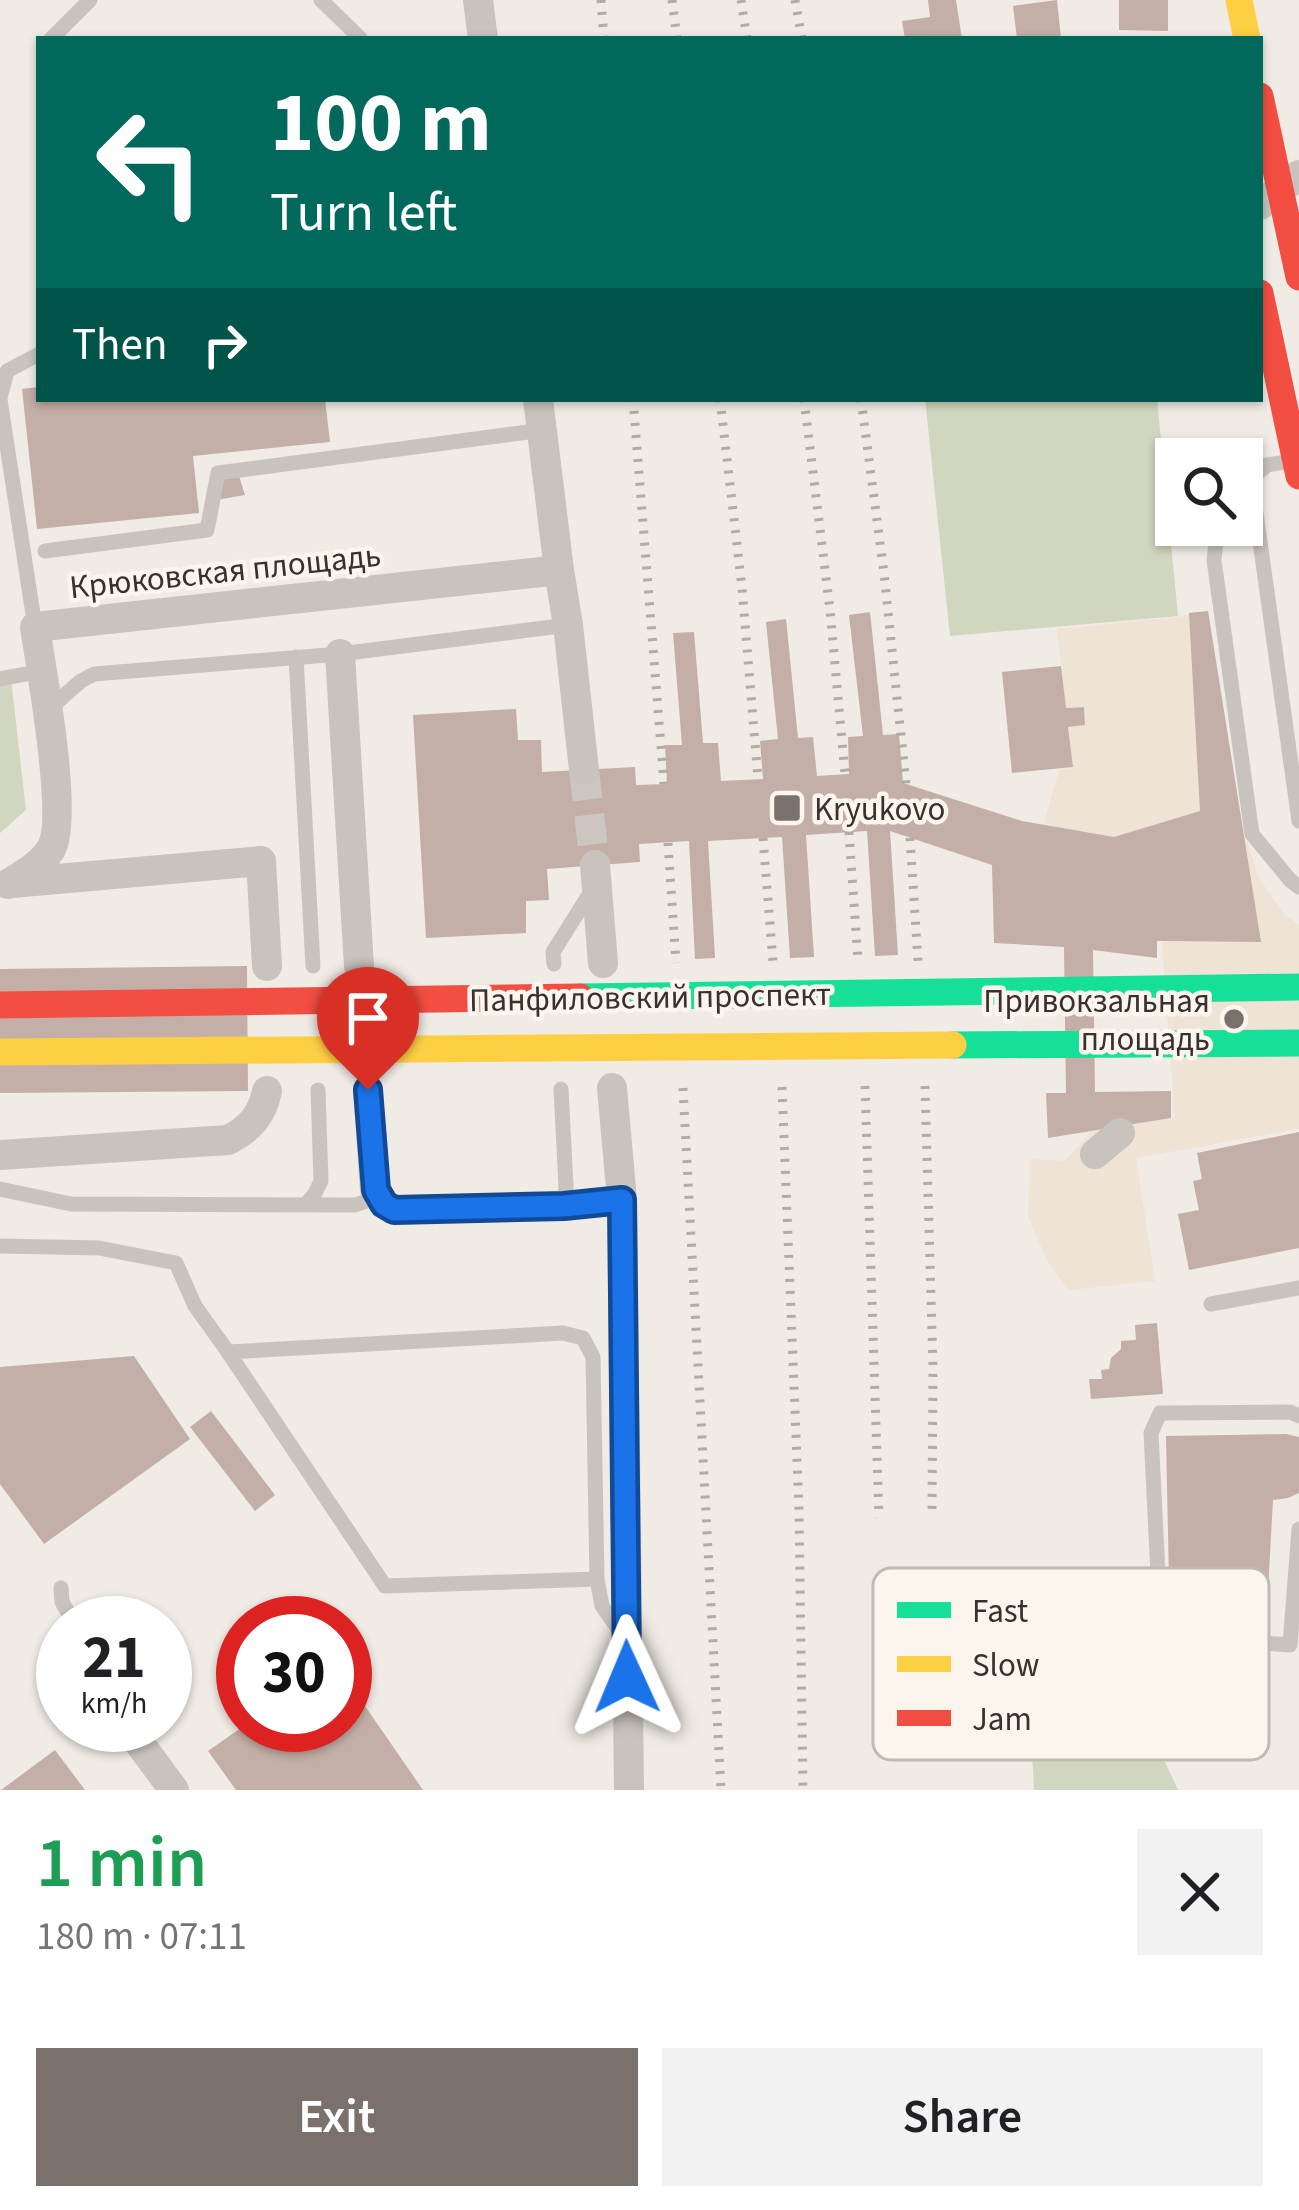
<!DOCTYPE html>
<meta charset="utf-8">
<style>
body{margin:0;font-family:"Source Sans 3",sans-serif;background:#f2f2f2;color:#202124;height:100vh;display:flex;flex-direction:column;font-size:45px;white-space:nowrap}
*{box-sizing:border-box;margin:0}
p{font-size:39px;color:#757577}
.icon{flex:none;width:66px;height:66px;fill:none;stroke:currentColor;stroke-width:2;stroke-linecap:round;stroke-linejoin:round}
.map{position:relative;height:1790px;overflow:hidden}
.details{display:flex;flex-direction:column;background:#fff;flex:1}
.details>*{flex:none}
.hud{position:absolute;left:36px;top:36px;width:1227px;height:366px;border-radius:0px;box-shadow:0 3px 9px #0004;background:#00695c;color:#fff;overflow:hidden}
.controls{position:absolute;left:1155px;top:438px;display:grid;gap:24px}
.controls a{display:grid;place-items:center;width:108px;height:108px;border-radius:0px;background:#fff;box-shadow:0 3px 9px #0004;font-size:60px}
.speed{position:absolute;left:36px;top:1596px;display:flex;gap:24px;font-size:60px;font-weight:700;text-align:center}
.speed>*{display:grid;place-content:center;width:156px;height:156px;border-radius:50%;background:#fff;box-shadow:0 3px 9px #0004;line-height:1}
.speed small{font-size:30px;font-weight:400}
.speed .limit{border:18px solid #d22;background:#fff;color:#111}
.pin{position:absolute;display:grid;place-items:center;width:102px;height:102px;color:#fff;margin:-123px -51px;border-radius:50% 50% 50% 0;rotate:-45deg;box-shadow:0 0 12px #0007}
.pin .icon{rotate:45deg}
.me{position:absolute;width:132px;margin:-66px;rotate:359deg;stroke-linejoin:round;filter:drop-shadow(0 0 9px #0008)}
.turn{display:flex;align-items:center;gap:42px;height:252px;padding:0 36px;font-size:54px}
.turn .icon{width:156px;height:156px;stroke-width:2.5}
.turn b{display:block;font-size:84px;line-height:102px}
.then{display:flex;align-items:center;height:114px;padding:0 36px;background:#0003;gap:24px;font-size:45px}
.round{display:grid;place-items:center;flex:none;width:126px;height:126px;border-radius:0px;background:#f2f2f2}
.head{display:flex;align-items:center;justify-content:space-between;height:204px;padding:0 36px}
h1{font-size:72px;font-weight:600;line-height:90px;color:#1e9e55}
.primary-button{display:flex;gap:24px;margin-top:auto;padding:24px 36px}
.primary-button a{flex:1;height:138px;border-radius:0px;background:#7a716c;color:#fff;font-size:48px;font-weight:600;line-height:138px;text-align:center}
.primary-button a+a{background:#f2f2f2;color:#202124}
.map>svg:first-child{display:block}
.green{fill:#d1d6bf}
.plaza{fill:#eee3d5}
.building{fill:#c3afa7}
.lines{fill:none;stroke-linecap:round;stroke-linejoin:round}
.street-tunnel{stroke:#ccc6c0;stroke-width:30;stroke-dasharray:30 15;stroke-linecap:butt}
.lane{stroke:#c9c3be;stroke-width:15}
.street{stroke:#c9c3be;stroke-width:30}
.slow{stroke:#ffcf43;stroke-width:27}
.jam{stroke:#f24e42;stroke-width:27}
.rail{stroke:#b1aca8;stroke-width:9;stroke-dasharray:3 9;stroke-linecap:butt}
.fast-bridge{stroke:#16e098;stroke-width:27}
.slow-bridge{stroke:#ffcf43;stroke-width:27}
.jam-bridge{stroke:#f24e42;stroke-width:27}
.route-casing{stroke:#114b97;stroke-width:30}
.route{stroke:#1a73e8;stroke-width:21}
.poi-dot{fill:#7a716c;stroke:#fbf5ee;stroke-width:4.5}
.labels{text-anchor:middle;stroke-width:9;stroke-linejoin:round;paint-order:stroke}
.street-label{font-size:33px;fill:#3b302b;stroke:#fbf5ee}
.poi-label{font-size:33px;fill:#3b302b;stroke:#fbf5ee;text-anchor:start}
.key{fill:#fbf5ee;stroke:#c1bab4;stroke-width:3}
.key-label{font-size:33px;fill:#3b302b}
</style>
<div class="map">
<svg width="1299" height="1790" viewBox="0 0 1299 1790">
<rect width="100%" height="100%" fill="#f0ebe5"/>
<path class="green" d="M925,399h232l21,217 -228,20z
M10,670l16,140 -26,23v-159z
M1032,1750l133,12 13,28h-144z"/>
<path class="plaza" d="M1192,613l48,207 19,58 25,36 15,11v204l-163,29 19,123 -87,9 -21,-30 -19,-43 2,-58 35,2 26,-29 84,-14 -13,-176h65v-58l-183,-61 15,-53 14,-2 -5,-41 18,-3 -2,-18 -18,2 -9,-79 122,-12z"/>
<path class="building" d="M928,0h28l6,39h-57l-3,-18 28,-4z
M1057,0l4,39h-44l-4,-33z
M1119,0h49v31l-49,-1z
M39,387v12h286l5,43 -137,14 6,57 -162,16 -15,-140z
M238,473l7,22 -29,5 3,-24z
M1208,611l53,331 -104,-1v17l-64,-8 2,142 76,-1v27l-123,20 -2,-45h20l-2,-146 -70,-4 -2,-78 -102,-34 8,124 -23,1 -8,-125 -61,4 8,122 -24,1 -8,-121 -74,4 7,117 -20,1 -6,-118 -50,3 1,18 -93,7 2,31 -23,1v32l-100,5 -13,-223 103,-6 2,31h23l1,32 93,-5 1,18 31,-1 -2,-39h17l-9,-112 21,-1 9,111h15l3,38 42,-2 -3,-38 18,-2 -12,-117 20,-3 12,119 15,-1 4,39 32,-2 -1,-37 15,-1 -14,-121 21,-3 13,123 16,-1 4,49 119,38 92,16 86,-26 -11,-198z
M1061,666l5,42 18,-1 1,18 -17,2 5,40 -61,6 -10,-101z
M247,966l1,125 -248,2v-124z
M1299,1132v116l-110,22 -11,-56 21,-4 -6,-29 9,-2 -5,-26z
M1157,1323l6,71 -72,5 -2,-20h13l-1,-9 8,-1 2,-11 10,-9v-8l15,-1 -1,-15z
M134,1356l56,83 -146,105 -44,-60v-117z
M211,1411l64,84 -20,16 -65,-84z
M1286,1434l13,3v56l-11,5 -15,2 -8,143 -37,-3 -1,-8 -57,-4 -4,-192z
M345,1677l78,113h-187l-28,-39 37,-26h100z
M55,1750l30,40h-84z"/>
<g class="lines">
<path class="street-tunnel" d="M584,770l11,95"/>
<path class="lane" d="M321,0l40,39
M51,39l39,-39
M0,398l7,-27 32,-17
M0,400l35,227
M1251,477l48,344
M1245,484l22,-19 24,-4
M1218,525l-4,35 38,274 38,46 9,7
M45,551l162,-21 11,-57 325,-43
M296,657l17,309
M0,679l42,-8
M50,708l31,-27 13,-7 246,-20 228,-29
M554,964l-1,-12 39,-62
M561,1089l5,97 -2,20
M0,1189l71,15 284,1 12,-4 8,-11 9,14 11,6 169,-4 58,-6
M305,1205l9,-10 7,-14 -3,-91
M0,1246l99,2 77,15 19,43 33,46
M1211,1304l88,-16
M1299,1416l-9,-4 -130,1 -9,20 10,202 129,10 9,-116
M597,1579l-4,-222 -10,-19 -20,-5 -335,19 157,234 212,-7 5,27 22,31
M61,1588l1,14 12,21
M1019,1612l68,3 26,19 48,1"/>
<path class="street" d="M478,0l5,39
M1260,205l39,-30
M538,399l21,171 9,55 16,145
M340,654l19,312
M595,865l8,98
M12,883l249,-22 6,105
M8,884c16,-10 33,-19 43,-35 18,-30 -10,-182 -16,-222l524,-57
M612,1088l10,112 7,590
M368,1090l7,100
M1095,1154l25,-21
M0,1155l228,-15c22,-11 34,-25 39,-49
M126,1725l48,65"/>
<path class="slow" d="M1239,0l8,39"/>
<path class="jam" d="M1260,96l39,181
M1260,293l39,183"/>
<path class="rail" d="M601,0l3,39
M672,0l5,39
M741,0l6,39
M795,0l7,39
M633,399l31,385
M720,399l22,189 16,191
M804,399l26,211 15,164
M861,399l23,174 22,211
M849,832l9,129
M763,838l10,124
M910,838l8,123
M668,843l8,120
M865,1086l14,432
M925,1086l8,282 -1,141
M782,1087l17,423 4,280
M683,1088l38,702"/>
<path class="fast-bridge" d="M580,997l719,-10
M953,1045l346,-2"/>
<path class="slow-bridge" d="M0,1052l953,-7"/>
<path class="jam-bridge" d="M0,1005l580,-8"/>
</g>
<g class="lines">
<defs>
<path id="route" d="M368,1090l8,100 8,14 10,6 170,-4 58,-6 5,477"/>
</defs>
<use href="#route" class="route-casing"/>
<use href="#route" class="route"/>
</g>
<g class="poi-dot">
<rect x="772" y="793" width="30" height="30" rx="6"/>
<circle cx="1234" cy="1019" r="12"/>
</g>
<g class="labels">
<g class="street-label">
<text transform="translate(225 570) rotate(-6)" y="12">Крюковская площадь</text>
<text transform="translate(650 996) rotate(-1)" y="12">Панфиловский проспект</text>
</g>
<g class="poi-label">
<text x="814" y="820">Kryukovo</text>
<text x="1210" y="1012" text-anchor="end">Привокзальная<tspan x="1210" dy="38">площадь</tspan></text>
</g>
</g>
<rect x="873" y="1568" width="396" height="192" rx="18" class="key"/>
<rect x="897" y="1602" width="54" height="16" fill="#16e098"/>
<rect x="897" y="1656" width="54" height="16" fill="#ffcf43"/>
<rect x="897" y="1710" width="54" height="16" fill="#f24e42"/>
<g class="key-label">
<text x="972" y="1622">Fast</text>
<text x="972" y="1676">Slow</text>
<text x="972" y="1730">Jam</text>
</g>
</svg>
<div class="controls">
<a><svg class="icon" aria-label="search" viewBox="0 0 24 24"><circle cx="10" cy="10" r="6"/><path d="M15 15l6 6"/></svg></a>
</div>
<div class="speed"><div>21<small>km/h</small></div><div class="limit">30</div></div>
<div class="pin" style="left:368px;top:1090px;background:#d93025"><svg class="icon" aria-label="arrive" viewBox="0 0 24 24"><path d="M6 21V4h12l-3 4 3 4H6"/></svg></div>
<svg class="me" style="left:627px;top:1677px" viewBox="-20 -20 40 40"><path d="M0-17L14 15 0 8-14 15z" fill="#1a73e8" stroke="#fff" stroke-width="4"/></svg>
<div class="hud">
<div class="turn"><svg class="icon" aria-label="left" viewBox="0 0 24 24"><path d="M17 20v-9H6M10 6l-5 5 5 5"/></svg><div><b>100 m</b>Turn left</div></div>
<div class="then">Then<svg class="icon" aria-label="right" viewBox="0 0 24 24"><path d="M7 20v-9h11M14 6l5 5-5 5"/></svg></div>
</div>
</div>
<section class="details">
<div class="head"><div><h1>1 min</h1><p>180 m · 07:11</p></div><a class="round"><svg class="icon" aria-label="close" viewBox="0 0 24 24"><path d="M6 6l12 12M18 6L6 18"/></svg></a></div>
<div class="primary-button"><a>Exit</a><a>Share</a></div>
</section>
